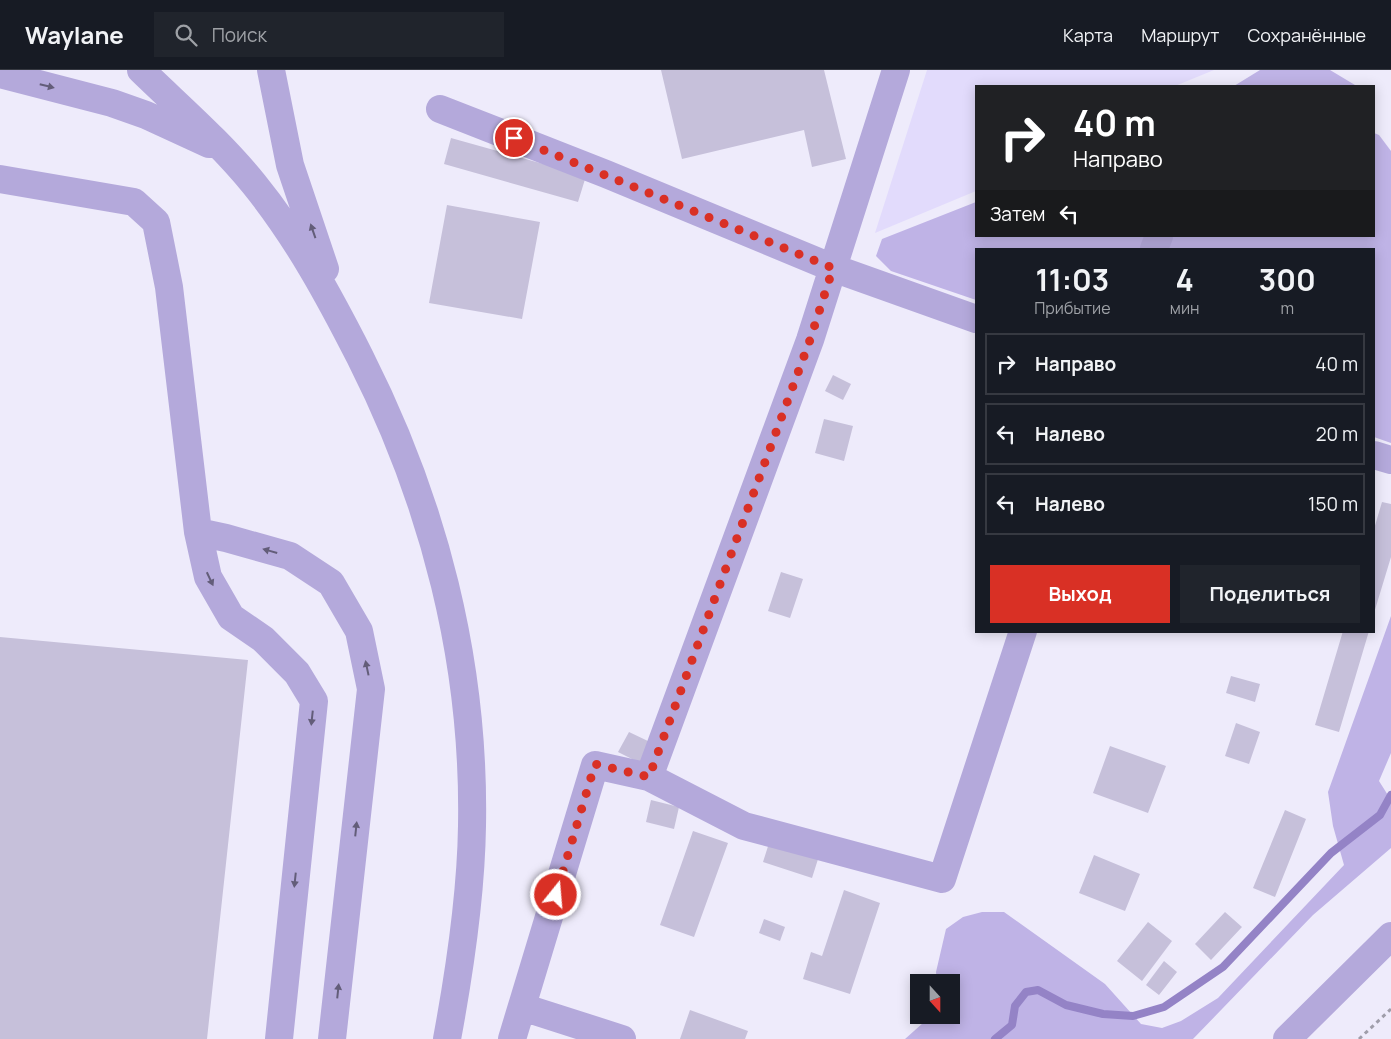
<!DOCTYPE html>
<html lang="ru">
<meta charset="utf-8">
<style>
body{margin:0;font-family:Manrope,sans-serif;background:#20242c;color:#f1f3f6;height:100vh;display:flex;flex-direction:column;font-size:19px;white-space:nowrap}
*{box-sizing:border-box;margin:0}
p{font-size:16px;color:#9ea1a6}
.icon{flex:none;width:28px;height:28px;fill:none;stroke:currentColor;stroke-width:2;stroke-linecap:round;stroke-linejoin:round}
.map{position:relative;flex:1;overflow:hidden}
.drawer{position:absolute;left:975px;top:178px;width:400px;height:385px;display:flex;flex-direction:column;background:#171b24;border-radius:0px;box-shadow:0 2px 12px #0003}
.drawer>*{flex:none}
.hud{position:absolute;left:975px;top:15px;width:400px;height:152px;border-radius:0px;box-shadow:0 2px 12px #0003;background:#202124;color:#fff;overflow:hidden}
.needle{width:32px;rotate:159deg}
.fabs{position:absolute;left:910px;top:904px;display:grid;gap:10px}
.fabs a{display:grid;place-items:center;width:50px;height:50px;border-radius:0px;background:#171b24;box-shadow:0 2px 12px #0003;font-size:25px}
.pin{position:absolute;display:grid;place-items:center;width:42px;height:42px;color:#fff;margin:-21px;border:2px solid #fff;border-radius:50%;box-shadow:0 1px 5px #0007}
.me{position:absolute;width:55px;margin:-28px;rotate:17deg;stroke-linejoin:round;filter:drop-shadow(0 0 4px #0008)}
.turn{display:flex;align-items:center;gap:18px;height:105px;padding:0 15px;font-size:22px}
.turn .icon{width:65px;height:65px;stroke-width:2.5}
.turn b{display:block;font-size:35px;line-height:42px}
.then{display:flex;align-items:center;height:48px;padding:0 15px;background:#0003;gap:10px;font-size:19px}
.eta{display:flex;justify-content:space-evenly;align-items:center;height:85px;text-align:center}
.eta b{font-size:30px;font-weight:700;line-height:35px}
.button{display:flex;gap:10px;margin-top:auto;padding:10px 15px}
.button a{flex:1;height:58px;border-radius:0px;background:#d93025;color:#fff;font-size:20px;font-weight:700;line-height:58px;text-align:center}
.button a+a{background:#20242c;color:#f1f3f6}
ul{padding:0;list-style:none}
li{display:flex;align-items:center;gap:15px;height:62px;margin:0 10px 8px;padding:0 5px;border:2px solid #363941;border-radius:0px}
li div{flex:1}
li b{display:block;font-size:19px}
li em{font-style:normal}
header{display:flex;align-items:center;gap:30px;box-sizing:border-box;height:70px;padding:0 25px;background:#171b24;border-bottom:1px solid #363941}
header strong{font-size:24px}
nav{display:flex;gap:28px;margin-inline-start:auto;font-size:18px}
.search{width:350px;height:45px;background:#20242c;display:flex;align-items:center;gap:12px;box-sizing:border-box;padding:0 18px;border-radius:0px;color:#9ea1a6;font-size:19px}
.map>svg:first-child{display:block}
.built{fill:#e2dbfc}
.green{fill:#bfb3e6}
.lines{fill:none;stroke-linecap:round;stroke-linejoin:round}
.stream{stroke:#9483c6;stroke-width:8}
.building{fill:#c6c0da}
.path{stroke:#9f9daa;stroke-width:3;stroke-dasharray:4 4;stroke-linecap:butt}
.minor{stroke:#b4a9db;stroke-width:28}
.oneway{fill:#635d79}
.route{stroke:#d93025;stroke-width:9;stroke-dasharray:0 16.2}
</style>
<header>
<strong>Waylane</strong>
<div class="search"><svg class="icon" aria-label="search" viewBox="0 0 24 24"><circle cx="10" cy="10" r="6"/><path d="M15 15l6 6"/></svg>Поиск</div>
<nav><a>Карта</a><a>Маршрут</a><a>Сохранённые</a></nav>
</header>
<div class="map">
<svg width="1391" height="969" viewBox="0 0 1391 969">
<rect width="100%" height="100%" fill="#eeebfb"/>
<path class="built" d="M927,0h287l-39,16h-199v105l-101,42z"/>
<path class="green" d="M1260,0h70l25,15 -121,1z
M1374,63l5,2 12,16v292l-17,-6v-188h-398v51l-85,-29 -15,-15 6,-17 94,-37v34h398z
M1391,546v137l-12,28 12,19v48l-78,67 -120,124h-288l27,-24h19v-33h-14l-1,-10 10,-43 17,-12 19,-5h22l101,72 36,40 21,4 19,-7 37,-23 126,-133 -11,-39 -5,-34z"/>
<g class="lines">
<path class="stream" d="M995,969l17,-14 3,-19 11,-14 12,-2 28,15 37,9 30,2 31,-9 59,-40 108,-114 49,-38 11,-20"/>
</g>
<path class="building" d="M661,0h163l22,89 -34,8 -8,-37 -122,29z
M451,68l135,38 -8,26 -134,-38z
M447,135l93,17 -18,97 -93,-16z
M833,305l18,9 -8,16 -18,-9z
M824,349l29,7 -9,35 -29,-8z
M1382,432l9,2v53l-17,56v-84z
M781,502l22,7 -13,39 -22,-7z
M1343,561h26l-30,101 -24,-7z
M0,567l248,23 -41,379h-207z
M1231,606l29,8 -5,18 -29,-9z
M1236,653l24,9 -11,32 -24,-8z
M629,662l21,10 -10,21 -22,-11z
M1110,676l56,20 -18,47 -55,-20z
M651,730l28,7 -5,22 -28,-7z
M1285,740l21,9 -31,78 -22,-9z
M693,761l35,12 -34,94 -34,-12z
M770,770l49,16 -7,22 -49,-16z
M1094,785l46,19 -15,37 -46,-18z
M844,820l36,13 -30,91 -47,-15 8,-27 11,4z
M1225,842l17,15 -31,33 -16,-16z
M764,849l21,8 -5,14 -21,-8z
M1148,852l24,19 -30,40 -25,-20z
M1164,891l13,11 -18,23 -13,-10z
M690,940l58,21 -3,8h-65z"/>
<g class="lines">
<path class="path" d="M1359,969l32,-30"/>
<path class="minor" d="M141,0c38,37 79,72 113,114 43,53 75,112 106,173 74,146 115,305 112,469 -1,71 -12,143 -25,213
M271,0l19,95 35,104
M0,4l112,29 34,12 63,29
M440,39l166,65 227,94 143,51
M0,109l134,23 22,20 13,65 29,245 10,45 23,40 32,22 34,34 17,28 -35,338
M1154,179l5,-13
M1374,385l17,5
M198,462l28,6 64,18 41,27 28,48 12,58 -39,350
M649,707l95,49 198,53 81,-248
M522,937l100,32
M512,969l83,-274 54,12 161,-437 86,-270
M1287,969l104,-103"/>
</g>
<defs><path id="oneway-solid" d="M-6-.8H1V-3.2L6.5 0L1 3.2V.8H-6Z" transform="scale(1.25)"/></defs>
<g class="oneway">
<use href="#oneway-solid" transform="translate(47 16) rotate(14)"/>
<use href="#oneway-solid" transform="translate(313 161) rotate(-109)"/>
<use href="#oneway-solid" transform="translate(270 481) rotate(-164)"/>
<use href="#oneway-solid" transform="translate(210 509) rotate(65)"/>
<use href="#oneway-solid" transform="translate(367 598) rotate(-102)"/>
<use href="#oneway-solid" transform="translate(312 648) rotate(96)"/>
<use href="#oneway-solid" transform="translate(356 759) rotate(-84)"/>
<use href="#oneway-solid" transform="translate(295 810) rotate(96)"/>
<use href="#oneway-solid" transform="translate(338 921) rotate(-84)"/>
</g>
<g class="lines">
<path class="route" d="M514,68l319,130 -23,72 -161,437 -54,-13 -39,131"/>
</g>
</svg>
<div class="fabs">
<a><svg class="needle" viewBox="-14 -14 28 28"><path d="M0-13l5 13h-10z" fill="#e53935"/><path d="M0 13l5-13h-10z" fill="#9ea1a6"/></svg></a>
</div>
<div class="pin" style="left:514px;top:68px;background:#d93025"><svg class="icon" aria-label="arrive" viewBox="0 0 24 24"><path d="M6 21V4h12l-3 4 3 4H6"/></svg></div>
<svg class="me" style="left:556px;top:825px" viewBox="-20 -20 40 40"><circle r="17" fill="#d93025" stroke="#fff" stroke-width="3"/><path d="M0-11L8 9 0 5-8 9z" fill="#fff"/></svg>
<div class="hud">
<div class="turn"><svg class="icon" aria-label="right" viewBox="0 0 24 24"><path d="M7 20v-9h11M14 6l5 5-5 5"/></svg><div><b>40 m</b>Направо</div></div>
<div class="then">Затем<svg class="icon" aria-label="left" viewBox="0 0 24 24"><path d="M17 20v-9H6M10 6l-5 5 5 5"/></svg></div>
</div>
<section class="drawer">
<div class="eta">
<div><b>11:03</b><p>Прибытие</p></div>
<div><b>4</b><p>мин</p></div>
<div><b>300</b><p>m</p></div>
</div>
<ul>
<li><svg class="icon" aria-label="right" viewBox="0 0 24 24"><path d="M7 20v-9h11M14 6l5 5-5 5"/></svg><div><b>Направо</b></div><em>40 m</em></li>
<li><svg class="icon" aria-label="left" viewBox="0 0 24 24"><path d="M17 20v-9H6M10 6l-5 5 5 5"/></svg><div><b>Налево</b></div><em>20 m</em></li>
<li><svg class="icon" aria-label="left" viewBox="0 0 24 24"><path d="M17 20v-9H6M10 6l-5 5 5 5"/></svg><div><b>Налево</b></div><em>150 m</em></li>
</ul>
<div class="button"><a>Выход</a><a>Поделиться</a></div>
</section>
</div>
